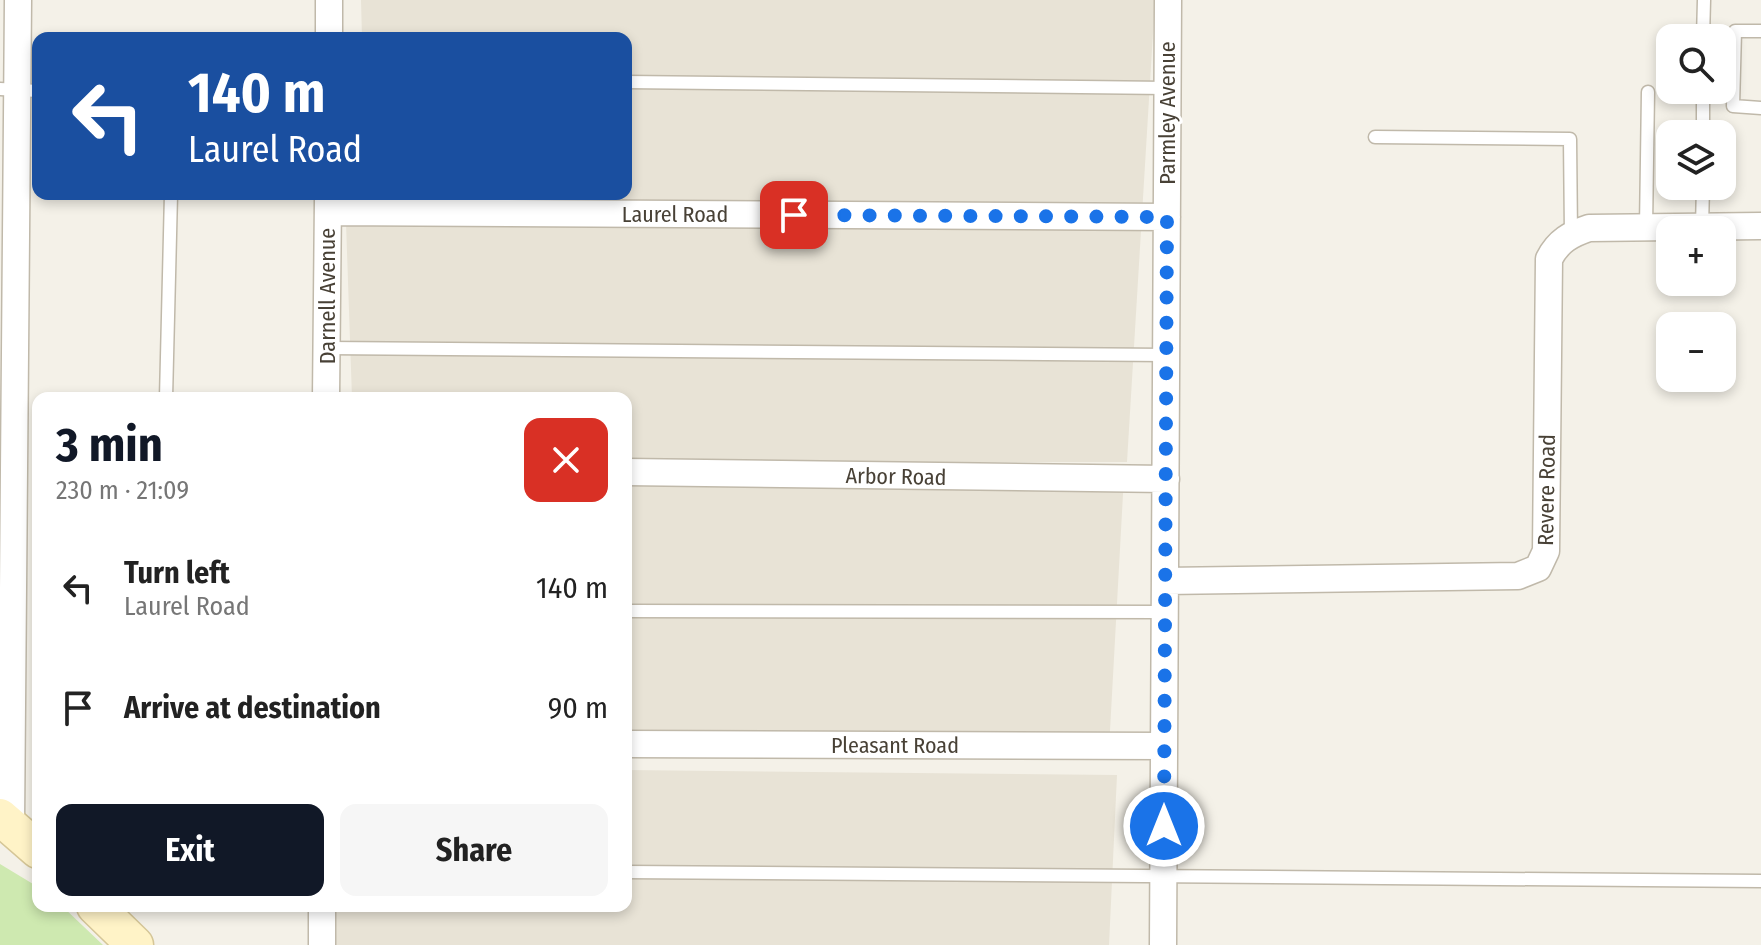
<!DOCTYPE html>
<meta charset="utf-8">
<style>
body{margin:0;font-family:"Fira Sans Condensed",sans-serif;background:#f6f6f6;color:#222;height:100vh;display:flex;flex-direction:column;font-size:30px;white-space:nowrap}
*{box-sizing:border-box;margin:0}
p{font-size:26px;color:#767676}
.icon{flex:none;width:44px;height:44px;fill:none;stroke:currentColor;stroke-width:2;stroke-linecap:round;stroke-linejoin:round}
.map{position:relative;flex:1;overflow:hidden}
.drawer{position:absolute;left:32px;top:392px;width:600px;height:520px;display:flex;flex-direction:column;background:#fff;border-radius:16px;box-shadow:0 4px 12px #0003}
.drawer>*{flex:none}
.guide{position:absolute;left:32px;top:32px;width:600px;height:168px;border-radius:16px;box-shadow:0 4px 12px #0003;background:#1a4fa0;color:#fff;overflow:hidden}
.fabs{position:absolute;left:1656px;top:24px;display:grid;gap:16px}
.fabs a{display:grid;place-items:center;width:80px;height:80px;border-radius:16px;background:#fff;box-shadow:0 4px 12px #0003;font-size:40px}
.pin{position:absolute;display:grid;place-items:center;width:68px;height:68px;color:#fff;margin:-34px;border-radius:16px;box-shadow:0 4px 12px #0006}
.me{position:absolute;width:88px;margin:-44px;rotate:0deg;stroke-linejoin:round;filter:drop-shadow(0 0 6px #0008)}
.turn{display:flex;align-items:center;gap:28px;height:168px;padding:0 24px;font-size:36px}
.turn .icon{width:104px;height:104px;stroke-width:2.5}
.turn b{display:block;font-size:56px;line-height:68px}
.round{display:grid;place-items:center;flex:none;width:84px;height:84px;border-radius:16px;background:#f6f6f6}
.overview{display:flex;align-items:center;justify-content:space-between;height:136px;padding:0 24px}
h1{font-size:48px;font-weight:700;line-height:60px;color:#111827}
.cta{display:flex;gap:16px;margin-top:auto;padding:16px 24px}
.cta a{flex:1;height:92px;border-radius:16px;background:#111827;color:#fff;font-size:32px;font-weight:700;line-height:92px;text-align:center}
.cta a+a{background:#f6f6f6;color:#222}
ul{padding:0;list-style:none}
li{display:flex;align-items:center;gap:24px;height:120px;padding:0 24px}
li div{flex:1}
li b{display:block;font-size:30px}
li em{font-style:normal}
.map>svg:first-child{display:block}
.residential{fill:#e8e3d6}
.green{fill:#cee9b0}
.lines{fill:none;stroke-linecap:round;stroke-linejoin:round}
.lane-casing{stroke:#c0b9aa;stroke-width:15}
.street-casing{stroke:#c0b9aa;stroke-width:29}
.secondary-casing{stroke:#d5c697;stroke-width:39}
.lane{stroke:#fff;stroke-width:12}
.street{stroke:#fff;stroke-width:26}
.secondary{stroke:#fff3c7;stroke-width:36}
.route{stroke:#1a73e8;stroke-width:14;stroke-dasharray:0 25.2}
.labels{text-anchor:middle;stroke-width:6;stroke-linejoin:round;paint-order:stroke}
.street-label{font-size:22px;fill:#484136;stroke:#fff}
</style>
<div class="map">
<svg width="1761" height="945" viewBox="0 0 1761 945">
<rect width="100%" height="100%" fill="#f4f1e8"/>
<path class="residential" d="M361,0h794l-28,462h-501v-64h-274l-7,-204h281v-156h-264z
M626,471l498,5 -15,273h-483z
M626,770l491,5 -8,170h-782l-2,-39h301z"/>
<path class="green" d="M0,864l38,23v19h24l41,39h-103z"/>
<g class="lines">
<defs>
<path id="lane" d="M1761,31h-26l-2,75 28,2
M1703,38l1,-38
M626,82l541,6
M0,89l38,2
M1703,134v-44
M1375,137l195,2 1,96
M1646,227l2,-135
M1702,227l1,-41
M327,348l839,7
M166,398l5,-204
M626,611l539,1
M626,872l1135,9"/>
<path id="street" d="M329,38v-38
M328,212l839,5
M326,398l2,-200
M626,472l540,7
M1165,581l353,-5 20,-8 8,-17 3,-292c9,-18 22,-25 40,-31l172,-2
M626,744l538,2
M11,824l7,-824
M322,945v-39
M1163,945l5,-945"/>
<path id="secondary" d="M0,817l38,33
M95,906l40,39"/>
</defs>
<use href="#lane" class="lane-casing"/>
<use href="#street" class="street-casing"/>
<use href="#secondary" class="secondary-casing"/>
<use href="#lane" class="lane"/>
<use href="#street" class="street"/>
<use href="#secondary" class="secondary"/>
</g>
<g class="lines">
<path class="route" d="M794,215l373,2 -3,609"/>
</g>
<g class="labels">
<g class="street-label">
<text transform="translate(1167 113) rotate(-90)" y="8">Parmley Avenue</text>
<text x="675" y="222">Laurel Road</text>
<text transform="translate(327 296) rotate(-90)" y="8">Darnell Avenue</text>
<text transform="translate(896 476) rotate(1)" y="8">Arbor Road</text>
<text transform="translate(1546 490) rotate(-89)" y="8">Revere Road</text>
<text x="895" y="753">Pleasant Road</text>
</g>
</g>
</svg>
<div class="fabs">
<a><svg class="icon" aria-label="search" viewBox="0 0 24 24"><circle cx="10" cy="10" r="6"/><path d="M15 15l6 6"/></svg></a>
<a><svg class="icon" aria-label="layers" viewBox="0 0 24 24"><path d="M12 4l9 5-9 5-9-5zM3 14l9 5 9-5"/></svg></a>
<a>+</a>
<a>−</a>
</div>
<div class="pin" style="left:794px;top:215px;background:#d93025"><svg class="icon" aria-label="arrive" viewBox="0 0 24 24"><path d="M6 21V4h12l-3 4 3 4H6"/></svg></div>
<svg class="me" style="left:1164px;top:826px" viewBox="-20 -20 40 40"><circle r="17" fill="#1a73e8" stroke="#fff" stroke-width="3"/><path d="M0-11L8 9 0 5-8 9z" fill="#fff"/></svg>
<div class="guide">
<div class="turn"><svg class="icon" aria-label="left" viewBox="0 0 24 24"><path d="M17 20v-9H6M10 6l-5 5 5 5"/></svg><div><b>140 m</b>Laurel Road</div></div>
</div>
<section class="drawer">
<div class="overview"><div><h1>3 min</h1><p>230 m · 21:09</p></div><a class="round" style="background:#d93025;color:#fff"><svg class="icon" aria-label="close" viewBox="0 0 24 24"><path d="M6 6l12 12M18 6L6 18"/></svg></a></div>
<ul>
<li><svg class="icon" aria-label="left" viewBox="0 0 24 24"><path d="M17 20v-9H6M10 6l-5 5 5 5"/></svg><div><b>Turn left</b><p>Laurel Road</p></div><em>140 m</em></li>
<li><svg class="icon" aria-label="arrive" viewBox="0 0 24 24"><path d="M6 21V4h12l-3 4 3 4H6"/></svg><div><b>Arrive at destination</b></div><em>90 m</em></li>
</ul>
<div class="cta"><a>Exit</a><a>Share</a></div>
</section>
</div>
